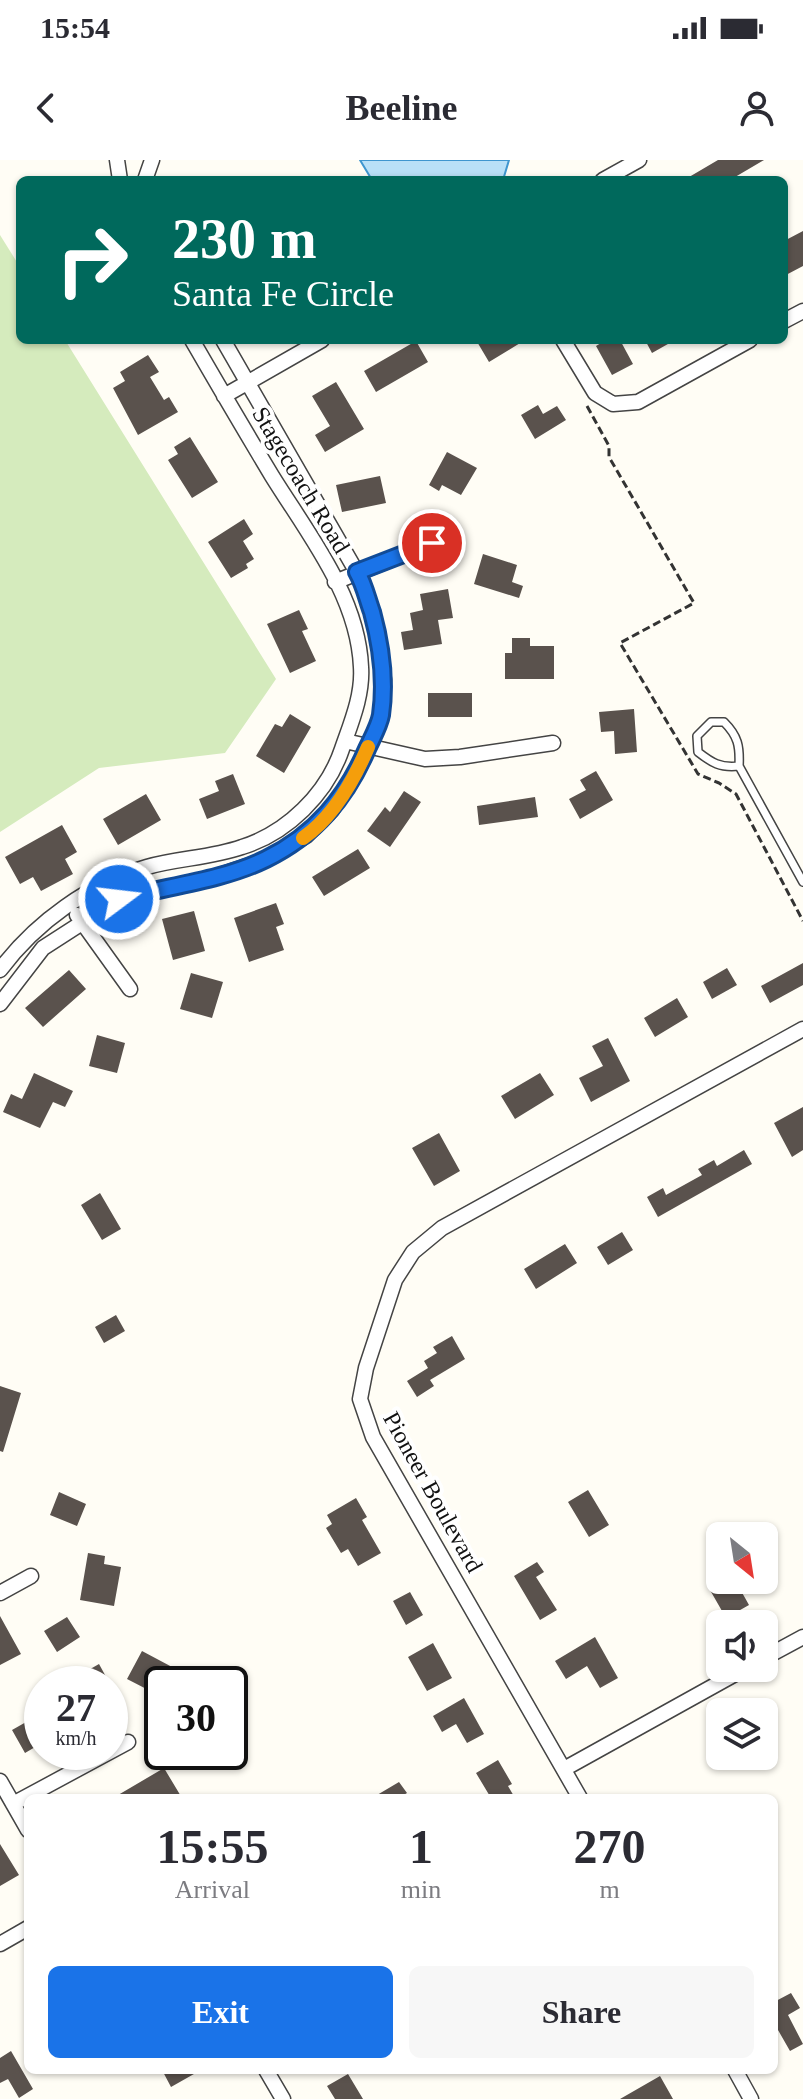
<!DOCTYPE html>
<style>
body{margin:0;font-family:"Times New Roman",serif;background:#f7f7f7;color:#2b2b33;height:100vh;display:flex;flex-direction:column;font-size:30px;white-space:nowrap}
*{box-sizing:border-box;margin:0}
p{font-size:26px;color:#7c7c81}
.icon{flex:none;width:44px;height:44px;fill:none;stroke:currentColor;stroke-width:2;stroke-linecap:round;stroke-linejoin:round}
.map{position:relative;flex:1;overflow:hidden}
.drawer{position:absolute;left:24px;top:1634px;width:754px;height:280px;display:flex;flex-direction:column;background:#fff;border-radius:12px;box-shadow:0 2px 6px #0004}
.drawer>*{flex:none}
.guide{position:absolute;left:16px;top:16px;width:772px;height:168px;border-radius:12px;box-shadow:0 2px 6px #0004;background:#00695c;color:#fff;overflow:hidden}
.needle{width:52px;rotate:150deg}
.tools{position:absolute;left:706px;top:1362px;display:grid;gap:16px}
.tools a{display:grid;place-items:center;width:72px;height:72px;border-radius:12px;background:#fff;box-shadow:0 2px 6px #0004;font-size:40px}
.speed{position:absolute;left:24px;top:1506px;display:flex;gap:16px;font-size:40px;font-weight:700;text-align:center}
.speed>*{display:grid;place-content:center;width:104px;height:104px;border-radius:50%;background:#fff;box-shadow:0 2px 6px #0004;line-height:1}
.speed small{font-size:20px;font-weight:400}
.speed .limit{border:4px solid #111;border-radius:12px;background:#fff;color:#111}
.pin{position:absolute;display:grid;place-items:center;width:68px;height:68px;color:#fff;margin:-34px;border:4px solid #fff;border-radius:50%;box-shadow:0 2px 8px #0007}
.me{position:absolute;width:88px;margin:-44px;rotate:75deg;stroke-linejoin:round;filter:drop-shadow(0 0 6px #0008)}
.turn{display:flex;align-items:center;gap:28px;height:168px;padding:0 24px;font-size:36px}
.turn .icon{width:104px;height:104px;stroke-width:2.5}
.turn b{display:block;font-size:56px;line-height:68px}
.eta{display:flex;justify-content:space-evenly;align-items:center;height:136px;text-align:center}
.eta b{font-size:48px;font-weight:700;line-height:56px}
.primary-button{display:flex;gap:16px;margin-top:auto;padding:16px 24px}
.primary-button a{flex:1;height:92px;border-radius:12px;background:#1a73e8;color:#fff;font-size:32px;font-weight:700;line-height:92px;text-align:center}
.primary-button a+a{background:#f7f7f7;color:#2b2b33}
.status{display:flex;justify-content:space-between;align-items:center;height:56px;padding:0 40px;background:#fff;direction:ltr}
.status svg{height:22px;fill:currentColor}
header{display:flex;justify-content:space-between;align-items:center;height:104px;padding:0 24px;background:#fff;font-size:36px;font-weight:700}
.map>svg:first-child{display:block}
.grass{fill:#d5ebbd}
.water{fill:#b9e0f7;stroke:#3f96cf;stroke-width:2}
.building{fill:#5a524d}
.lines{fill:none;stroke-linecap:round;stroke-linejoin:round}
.lane-casing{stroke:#444;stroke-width:10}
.street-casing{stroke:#444;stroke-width:17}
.path{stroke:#333;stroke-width:3;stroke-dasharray:8 4;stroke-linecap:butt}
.lane{stroke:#fff;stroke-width:7}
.street{stroke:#fff;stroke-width:14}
.route-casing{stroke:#114b97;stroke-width:20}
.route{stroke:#1a73e8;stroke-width:14}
.slow{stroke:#f59e0b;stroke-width:14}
.labels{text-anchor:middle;stroke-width:8;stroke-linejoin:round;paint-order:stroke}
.street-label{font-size:24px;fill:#111;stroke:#fff}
</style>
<div class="status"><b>15:54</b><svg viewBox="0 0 49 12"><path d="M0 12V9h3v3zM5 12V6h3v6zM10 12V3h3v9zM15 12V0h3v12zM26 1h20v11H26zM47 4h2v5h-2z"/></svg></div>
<header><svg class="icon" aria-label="back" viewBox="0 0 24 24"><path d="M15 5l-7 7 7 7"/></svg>Beeline<svg class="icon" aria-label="person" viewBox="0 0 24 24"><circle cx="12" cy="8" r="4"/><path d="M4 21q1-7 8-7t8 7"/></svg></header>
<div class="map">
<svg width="803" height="1939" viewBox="0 0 803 1939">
<rect width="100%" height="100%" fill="#fffdf5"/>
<path class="grass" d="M0,75l20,32v73h45l211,339 -51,74 -126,15 -99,64z"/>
<path class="water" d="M360,0h149l-6,20h-131z"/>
<path class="building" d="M718,0h46l-34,20h-46z
M803,71v35l-19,10v-35z
M476,180h49l-36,22z
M606,180h14l13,24 -21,11 -16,-29z
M645,180h30l-23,13z
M416,181l12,21 -52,30 -12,-21z
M148,195l11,17 -9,5 14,23 5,-3 9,15 -40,23 -25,-47 12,-7 -5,-9z
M336,222l28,47 -39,23 -10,-17 15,-9 -18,-30z
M538,245l5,9 14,-8 9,14 -31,19 -14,-24z
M190,277l28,45 -26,16 -24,-38 10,-6 -4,-7z
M447,292l30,16 -16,27 -19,-10 -3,6 -10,-6z
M380,316l6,27 -44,9 -6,-27z
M244,359l9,15 -10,7 11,18 -8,5 2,4 -17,10 -23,-36z
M483,394l34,11 -5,17 11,4 -4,12 -45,-14z
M448,429l5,29 -15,2 4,24 -38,6 -3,-18 12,-2 -3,-17 13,-3 -3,-16z
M299,450l9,19 -6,2 14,30 -26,12 -23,-49z
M512,478h18v8h24v33h-49v-26h7z
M428,533h44v24h-44z
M634,549l3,43 -22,2 -1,-23 -13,1 -2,-20z
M290,554l21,13 -27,46 -28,-17 19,-32 7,3z
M596,611l17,29 -33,19 -11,-20 17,-9 -6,-10z
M233,614l12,30 -38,15 -8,-20 20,-8 -4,-10z
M404,631l17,11 -31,45 -23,-16 18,-24 5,5z
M146,634l15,26 -43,25 -15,-26z
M535,637l3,20 -59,8 -2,-19z
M62,665l15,27 -12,7 8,15 -32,17 -8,-14 -13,7 -15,-27z
M358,689l12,19 -46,28 -12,-19z
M276,743l8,21 -8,3 8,23 -35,12 -15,-44z
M194,751l11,40 -32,9 -11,-41z
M803,803v22l-33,18 -9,-17z
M727,808l10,17 -25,14 -9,-17z
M69,810l17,19 -43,38 -18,-19z
M191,813l32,9 -11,36 -32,-9z
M677,838l11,19 -33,20 -11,-19z
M97,875l28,8 -8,30 -28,-7z
M608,878l22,43 -39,21 -12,-24 24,-12 -11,-20z
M34,913l39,18 -8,16 -12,-5 -13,26 -37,-16 8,-18 11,5z
M540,913l14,22 -39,24 -14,-23z
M803,947v43l-11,7 -18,-34z
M439,973l21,38 -26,15 -22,-38z
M744,990l8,14 -94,53 -11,-20 16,-9 3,7 36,-20 -4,-6 16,-9 3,6z
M100,1033l21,36 -19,11 -21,-35z
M622,1072l11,18 -25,15 -11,-18z
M565,1084l12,19 -41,26 -12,-20z
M116,1155l9,16 -21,12 -9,-16z
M452,1176l13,23 -35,21 4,6 -17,11 -10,-16 21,-13 -4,-7 13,-8 -4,-6z
M0,1226l21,7 -18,59 -3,-1z
M588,1330l21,35 -20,12 -21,-35z
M59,1332l27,12 -9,22 -27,-11z
M356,1338l11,19 -5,3 19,33 -23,13 -10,-17 -7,4 -15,-25 6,-4 -5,-9z
M88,1393l17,3 -1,8 17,3 -7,39 -34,-6z
M537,1402l7,10 -8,5 21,33 -17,10 -26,-44z
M729,1420h6l14,25 -23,13 -16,-28z
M410,1432l13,23 -17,10 -13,-24z
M0,1456l21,38 -21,11z
M67,1457l13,20 -23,15 -13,-21z
M595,1477l23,41 -18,10 -13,-22 -21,13 -11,-18z
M433,1483l19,35 -25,13 -19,-34z
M142,1491l62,33h-42v13l-35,-18z
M99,1504l11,20h-46z
M464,1538l20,36 -17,9 -11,-19 -14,8 -9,-16z
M42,1553v30l-17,10 -13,-23z
M178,1592h30l-4,17 -28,-5z
M498,1600l14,24 -4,2 7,12h-24l-15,-25z
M164,1608l18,30h-69z
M399,1622l8,11 -8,5h-27z
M0,1684l19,31 -19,11z
M791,1833l9,15 -12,7 15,29 -13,7 -16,-28v-21z
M11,1891l22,38 -14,9 -11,-19 -8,4v-25z
M162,1910h39l-30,17z
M348,1914l15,25h-28l-8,-13z
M660,1916l13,23h-53z"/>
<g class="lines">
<defs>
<path id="lane" d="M739,606c-19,2 -27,-3 -41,-14l-1,-16 14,-14h13c14,14 16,24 15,44l64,116"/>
<path id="street" d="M117,0l3,20
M145,20l7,-20
M603,20l36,-20
M784,161l19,-10
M563,180l32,53 18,11 25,-2 112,-62
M224,236l98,-56
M335,422l97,-39
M345,581l80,18 35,-2 93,-14
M77,755l53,74
M0,810c36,-48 89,-86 147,-103 31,-9 64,-9 95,-20 45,-14 85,-53 100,-98 9,-26 21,-54 19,-82 -3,-71 -53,-133 -89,-191 -27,-45 -54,-91 -80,-136
M0,844l43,-56 76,-49 89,-20 57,-19 41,-24 26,-26 27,-42 22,-50 3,-38 -7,-48 -14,-49 -140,-243
M0,1433l31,-17
M764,1498l39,-21
M564,1609l182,-101
M0,1621l28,49
M580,1638l-207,-361 -13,-38 6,-31 29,-88 18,-28 29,-24 361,-199
M13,1644l115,-62
M0,1784l28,-16
M266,1910l17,29
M735,1910l16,29"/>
</defs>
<use href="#lane" class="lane-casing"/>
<use href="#street" class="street-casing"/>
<path class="path" d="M587,246l22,40v11l85,146 -74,40 78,131 21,9 17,11 67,127"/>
<use href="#lane" class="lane"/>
<use href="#street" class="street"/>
</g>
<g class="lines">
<defs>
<path id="route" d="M119,739c48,-13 102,-18 147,-40 49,-24 80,-61 101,-110 5,-11 12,-23 14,-34 5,-35 0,-70 -9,-103 -5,-14 -8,-28 -15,-40l75,-29"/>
</defs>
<use href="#route" class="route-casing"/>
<use href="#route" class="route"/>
<path class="slow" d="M303,678c30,-21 51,-58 65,-91"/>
</g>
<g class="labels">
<g class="street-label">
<text transform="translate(301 320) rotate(59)" y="8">Stagecoach Road</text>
<text transform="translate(433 1332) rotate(61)" y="8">Pioneer Boulevard</text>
</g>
</g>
</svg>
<div class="tools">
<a><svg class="needle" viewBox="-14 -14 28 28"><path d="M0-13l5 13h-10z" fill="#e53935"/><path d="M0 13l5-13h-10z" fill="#7c7c81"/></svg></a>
<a><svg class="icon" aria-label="sound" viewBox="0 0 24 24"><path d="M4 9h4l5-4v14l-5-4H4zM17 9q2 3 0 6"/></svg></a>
<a><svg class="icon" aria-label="layers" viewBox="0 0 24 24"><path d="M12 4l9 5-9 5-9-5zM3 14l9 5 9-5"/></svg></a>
</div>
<div class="speed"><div>27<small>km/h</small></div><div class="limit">30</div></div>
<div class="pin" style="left:432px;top:383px;background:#d93025"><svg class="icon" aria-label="arrive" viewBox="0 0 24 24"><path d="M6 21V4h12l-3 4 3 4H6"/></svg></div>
<svg class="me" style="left:119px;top:739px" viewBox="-20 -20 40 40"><circle r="17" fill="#1a73e8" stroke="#fff" stroke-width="3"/><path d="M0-11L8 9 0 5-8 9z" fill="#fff"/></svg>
<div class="guide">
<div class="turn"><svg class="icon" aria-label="right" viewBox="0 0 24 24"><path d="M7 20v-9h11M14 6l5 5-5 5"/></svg><div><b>230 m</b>Santa Fe Circle</div></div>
</div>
<section class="drawer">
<div class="eta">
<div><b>15:55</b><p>Arrival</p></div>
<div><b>1</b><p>min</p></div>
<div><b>270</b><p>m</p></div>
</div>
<div class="primary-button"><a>Exit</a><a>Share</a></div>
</section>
</div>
